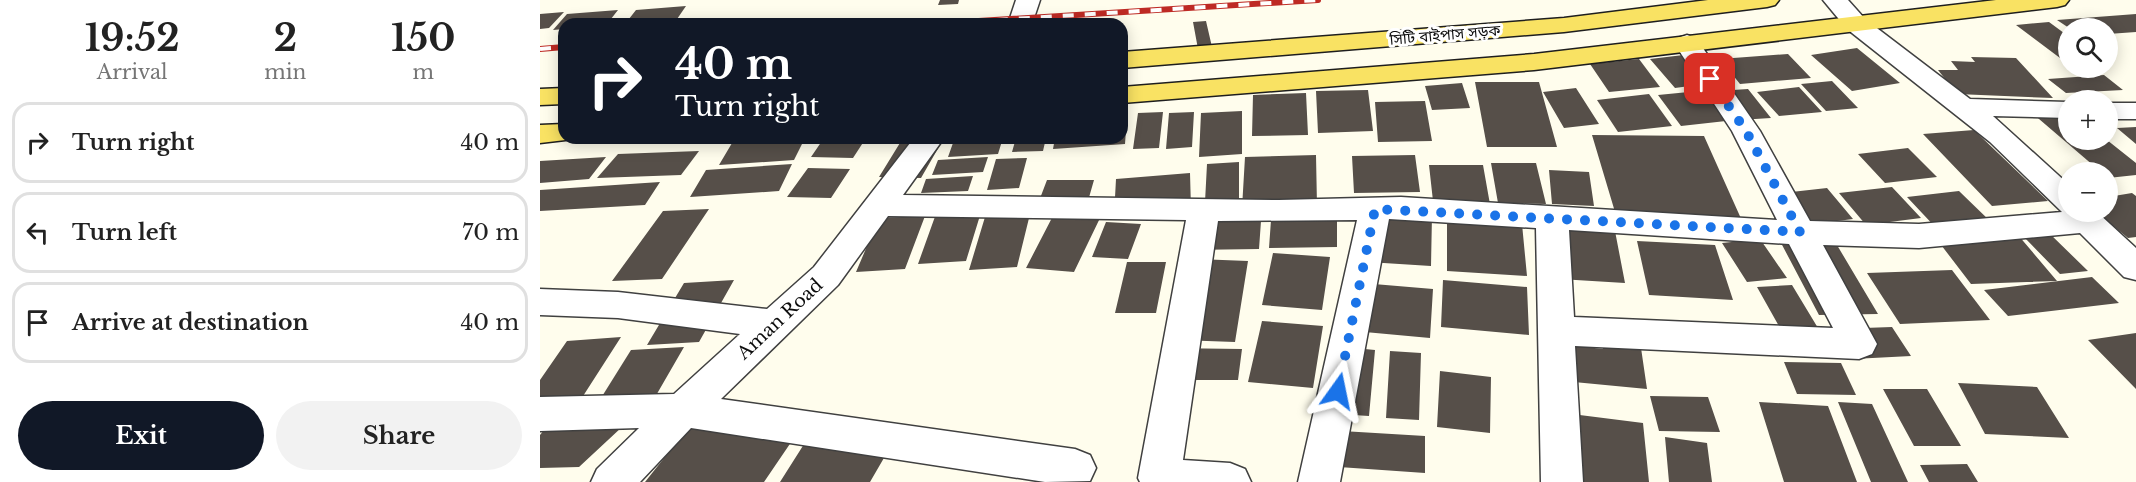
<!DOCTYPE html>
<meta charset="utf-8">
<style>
body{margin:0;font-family:"Libre Baskerville","Noto Sans Bengali",serif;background:#f2f2f2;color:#222;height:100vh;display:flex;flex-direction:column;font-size:22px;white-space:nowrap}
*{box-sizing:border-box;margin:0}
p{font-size:20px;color:#767676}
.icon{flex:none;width:33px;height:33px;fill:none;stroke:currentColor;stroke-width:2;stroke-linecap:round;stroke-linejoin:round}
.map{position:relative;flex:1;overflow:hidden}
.details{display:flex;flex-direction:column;background:#fff;width:540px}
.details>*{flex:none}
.banner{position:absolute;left:18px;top:18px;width:570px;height:126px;border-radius:18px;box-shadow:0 3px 15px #0003;background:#111827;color:#fff;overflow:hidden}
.tools{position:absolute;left:1518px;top:18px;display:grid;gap:12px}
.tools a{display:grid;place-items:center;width:60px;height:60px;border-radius:50%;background:#fff;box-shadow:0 3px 15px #0003;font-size:30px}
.pin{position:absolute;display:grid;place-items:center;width:51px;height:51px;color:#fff;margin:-26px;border-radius:12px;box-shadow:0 3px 9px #0006}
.me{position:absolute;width:66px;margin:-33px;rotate:12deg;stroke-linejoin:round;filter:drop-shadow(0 0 4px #0008)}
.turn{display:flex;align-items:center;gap:21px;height:126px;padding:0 18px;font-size:27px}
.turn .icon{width:78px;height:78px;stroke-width:2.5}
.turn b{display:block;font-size:42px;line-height:51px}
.eta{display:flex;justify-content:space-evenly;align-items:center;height:102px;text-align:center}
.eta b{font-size:36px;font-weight:700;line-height:42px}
.cta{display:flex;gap:12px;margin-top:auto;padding:12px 18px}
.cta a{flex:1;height:69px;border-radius:36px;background:#111827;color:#fff;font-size:24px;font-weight:700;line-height:69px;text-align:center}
.cta a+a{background:#f2f2f2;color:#222}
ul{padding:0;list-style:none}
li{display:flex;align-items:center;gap:18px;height:81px;margin:0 12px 9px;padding:0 6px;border:3px solid #e0e0e0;border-radius:18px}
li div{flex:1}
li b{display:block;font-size:22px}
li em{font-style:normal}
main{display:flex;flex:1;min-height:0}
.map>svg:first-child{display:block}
.building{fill:#564f49}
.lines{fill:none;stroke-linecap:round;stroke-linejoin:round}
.minor-casing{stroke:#404040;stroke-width:3}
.major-casing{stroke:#1e1e1e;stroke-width:3}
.minor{fill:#fff;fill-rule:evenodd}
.major{fill:#f9e263;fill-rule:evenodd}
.rail-casing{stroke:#be2a24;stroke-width:6}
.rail{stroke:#fff;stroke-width:4;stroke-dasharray:11;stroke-linecap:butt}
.route{stroke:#1a73e8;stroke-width:10;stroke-dasharray:0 18}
.labels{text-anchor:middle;stroke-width:6;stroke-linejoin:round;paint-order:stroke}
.far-street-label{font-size:15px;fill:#0d0d0d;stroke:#fff}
.street-label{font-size:18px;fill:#0d0d0d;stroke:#fff}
</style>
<main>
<section class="details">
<div class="eta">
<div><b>19:52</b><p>Arrival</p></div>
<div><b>2</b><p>min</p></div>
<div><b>150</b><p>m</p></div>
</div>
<ul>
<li><svg class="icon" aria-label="right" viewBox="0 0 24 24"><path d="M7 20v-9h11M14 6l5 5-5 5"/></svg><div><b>Turn right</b></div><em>40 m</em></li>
<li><svg class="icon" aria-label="left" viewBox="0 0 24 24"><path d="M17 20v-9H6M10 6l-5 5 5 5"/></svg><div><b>Turn left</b></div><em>70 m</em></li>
<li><svg class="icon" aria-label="arrive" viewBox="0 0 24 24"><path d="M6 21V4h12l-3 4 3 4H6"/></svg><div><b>Arrive at destination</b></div><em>40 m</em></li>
</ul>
<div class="cta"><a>Exit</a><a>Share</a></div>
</section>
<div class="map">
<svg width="1596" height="482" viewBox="0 0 1596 482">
<rect width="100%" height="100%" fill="#fffded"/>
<path class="building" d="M400,0h19l-1,4 -20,1z
M146,6l-11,16 -50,2 11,-14z
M78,10l-11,14h-43v5l-11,1 14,-16z
M24,12l-15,16 -9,1v-15z
M1596,14v18l-28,2v-6h-39l-12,-8z
M666,21l6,26 -14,2 -5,-27z
M1509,22l19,14v28l-52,-39z
M1317,48l43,35 -48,8 -41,-36z
M1160,53l26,28 -51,7 -25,-29z
M1248,54l23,24 -71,6 -20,-25z
M1431,57l45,1 37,40 -96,-4 -19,-24h20l-7,-9 24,1z
M1099,59l21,28 -51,5 -19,-28z
M1564,75l19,15 -57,3 -18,-14z
M1292,81l26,27 -32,3 -25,-27z
M935,82h64l18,65h-70z
M922,83l8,25 -38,2 -7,-24z
M1259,87l23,25 -43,4 -22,-24z
M1036,88l23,36 -35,4 -21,-36z
M1208,89l23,29 -32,2 -21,-29z
M828,90l5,41 -55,2 -2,-42z
M1169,90l26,30 -54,6 -23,-31z
M766,93l2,42 -56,1 1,-41z
M1109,94l23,32 -54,6 -21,-32z
M885,101l7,40 -54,1 -3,-40z
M1528,110v30h39l29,23v12l-28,3v-6h-7l-69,-59z
M702,111v43l-43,3 2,-44z
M623,112l-4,36 -26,1 5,-36z
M654,112l-2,35 -26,2 3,-36z
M587,116l-2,28 -72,5 2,-11h67v-21z
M1596,127v17l-19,-16z
M1434,130l74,71 -56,5 -69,-72z
M1052,135l112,1 39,87 -125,-1z
M195,138h70l-11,22 -75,5z
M284,138h42l-13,20 -42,-1z
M363,138h41l-23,40 -42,-1z
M476,138h30l-3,13 -31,1z
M462,141l-4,13 -50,3 5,-14z
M1368,148l29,29 -52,6 -27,-29z
M159,151l-18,24 -84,3 21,-24z
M776,155l1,51 -75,2 3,-51z
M875,155l5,37 -66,1 -2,-37z
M66,157l-17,22 -49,4v-22z
M448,157l-5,15 -51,3 6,-15z
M487,158l-8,30 -32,2 9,-31z
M699,162v38l-34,2 2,-38z
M951,163h45l10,41 -48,-1z
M252,164l-13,27 -89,6 16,-27z
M889,165h54l8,45h-57z
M268,168l42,1 -19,29 -44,-1z
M1009,170l40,2 5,34 -42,-2z
M650,173l1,36 -77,7 2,-37z
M433,176l-5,15 -47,2 5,-14z
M507,180h47l-6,21h-49z
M120,182l-15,23 -105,6v-21z
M1352,187l29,31 -55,7 -27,-32z
M1287,188l26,31 -55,7 -25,-32z
M1419,191l33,32 -54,7 -31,-33z
M1592,193l4,3v41l-8,1 -32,-26h12v-15z
M169,209l-47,70 -50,2 51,-70z
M442,209l-16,52 -48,3 19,-53z
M818,211l74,4 -1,51 -79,-5z
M515,212l46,4 -27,56 -48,-4z
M490,214l-13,53 -48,3 16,-53z
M385,216l-20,53 -49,3 23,-54z
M797,219v28l-68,1 2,-28z
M907,220l75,4 5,52 -80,-5z
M721,221l-2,28 -69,1 5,-28z
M566,222l35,2 -13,35 -36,-2z
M998,226l77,5 10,52 -82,-5z
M1508,232l40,39 -28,3 -38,-39z
M1478,235l39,46 -86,3 -36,-47z
M1220,239l27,39 -40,4 -25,-39z
M1294,240l44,74 -59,1 -39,-74z
M1097,241l78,4 18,55 -84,-5z
M733,253l57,4 -8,53 -60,-5z
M657,259l51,2 -13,81 -56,-2z
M587,262h39l-10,51h-41z
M1412,270l38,50 -90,4 -33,-51z
M1552,277l27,26 -111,13 -24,-26z
M194,280l-35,62 -52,3 37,-62z
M903,280l84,7 2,48 -88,-8z
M810,282l83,7 -3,49 -87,-8z
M1252,285l29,48 -37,2 -27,-48z
M722,321l61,5 -10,62 -65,-6z
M1352,327l19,29 -58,3 -18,-30z
M1596,333v56l-48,-49z
M81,337l-45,70 -36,3v-30l27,-39z
M1061,337l39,4 7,48 -94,-9 -2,-37 52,6z
M144,347l-41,71 -57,4 45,-72z
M804,347l31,3 -6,66 -32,-2z
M627,348l75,1 -4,31h-76z
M850,351l31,2 -2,67 -33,-2z
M1244,362l57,1 15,32 -59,-1z
M900,371l51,6 -1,56 -53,-6z
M1418,383l79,4 32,51 -84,-4z
M1343,389h44l34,57h-47z
M1110,396l58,1 12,35 -61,-1z
M1219,402l69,4 29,76h-73z
M1298,402l34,2 36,78h-37z
M1008,411l95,12 6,59h-101z
M156,418l102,14 -34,50h-119z
M82,427l-43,40 -39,1v-33l4,-5z
M802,431l83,5v37l-86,-6z
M1125,437l42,6 5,39h-43z
M266,441l82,10 -18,31h-90z
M1427,464l11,18h-49l-9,-17z"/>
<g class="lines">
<defs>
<path id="minor" d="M476,0h24l-8,24h-24z
M1283,0h25l17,19 105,80 98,3v16l-75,-2 75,68v28h29l39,36v32l-12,-3 -44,-44 -161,15 -96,-3 54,99 -5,10 -13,5 -284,-13 8,136h-42l-5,-254 -147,-9 -49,263h-42l59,-262 -139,1 -35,239 47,3 15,6 6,13h-111l-2,-4 48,-258 -298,-4 -50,69 -117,114 354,50 15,6 6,13 -6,13 -45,1 -354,-54 -51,54h-49l6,-13 42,-41 -99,3v-34l134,-3 66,-60 -122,-16 -78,-3v-26l78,3 149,17 47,-42 100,-129h30l-41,57 376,5 122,-3 376,23 -45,-89 -58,-88 4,-5 9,-3 9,3 64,93 50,90 109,3 143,-12 -72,-70 -143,-113zM1029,230l220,14 44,84 -259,-11z
M1568,103h28v16h-28z"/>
<path id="major" d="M1168,0h71l-4,5 -8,2 -203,25 -442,36v-16l442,-34z
M1456,0h73l-4,5 -8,2 -523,63 -412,33v-16l412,-33z
M24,88v16l-24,1v-16z
M24,124v14l10,1 -34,4v-18z"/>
</defs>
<use href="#minor" class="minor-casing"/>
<use href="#major" class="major-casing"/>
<use href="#minor" class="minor"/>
<use href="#major" class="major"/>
<defs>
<path id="rail" d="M391,24l387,-24
M0,49l24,-2"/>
</defs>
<use href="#rail" class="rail-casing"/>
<use href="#rail" class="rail"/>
</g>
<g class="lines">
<path class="route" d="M798,391l37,-182 425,23 -54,-101 -36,-52"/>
</g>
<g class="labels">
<g class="far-street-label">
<text transform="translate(905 35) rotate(-5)" y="5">সিটি বাইপাস সড়ক</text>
</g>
<g class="street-label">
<text transform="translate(240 319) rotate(-43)" y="6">Aman Road</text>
</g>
</g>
</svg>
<div class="tools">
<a><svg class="icon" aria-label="search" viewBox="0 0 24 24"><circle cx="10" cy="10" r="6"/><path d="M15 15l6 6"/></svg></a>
<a>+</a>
<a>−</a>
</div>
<div class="pin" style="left:1170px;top:79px;background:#d93025"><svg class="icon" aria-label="arrive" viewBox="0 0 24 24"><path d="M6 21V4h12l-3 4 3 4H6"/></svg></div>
<svg class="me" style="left:798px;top:391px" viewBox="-20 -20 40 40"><path d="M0-17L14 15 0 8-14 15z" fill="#1a73e8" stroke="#fff" stroke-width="4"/></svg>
<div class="banner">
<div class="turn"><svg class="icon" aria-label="right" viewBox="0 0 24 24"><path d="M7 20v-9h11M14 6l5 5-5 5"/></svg><div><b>40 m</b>Turn right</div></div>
</div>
</div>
</main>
